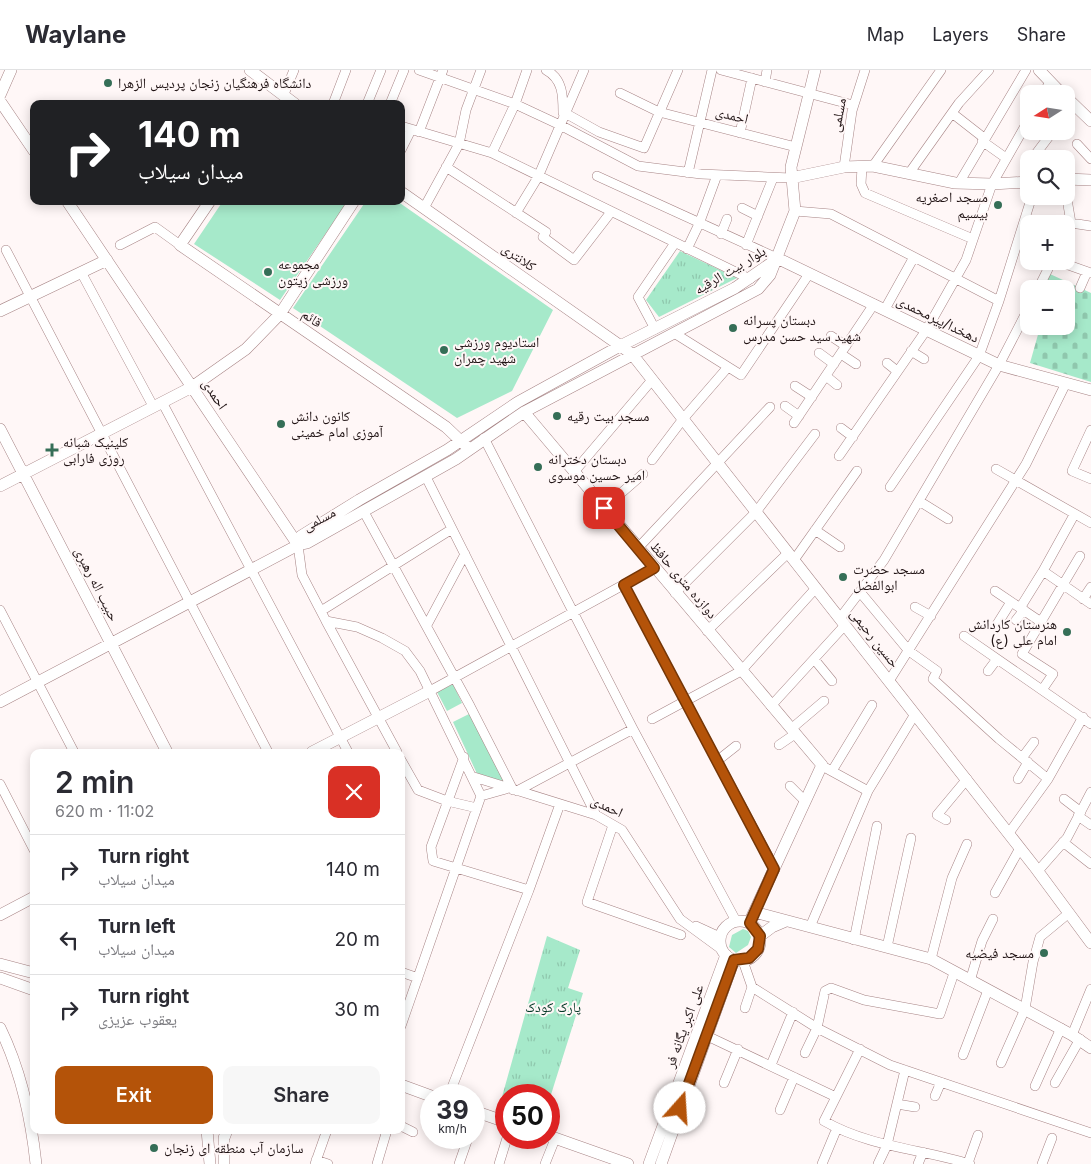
<!DOCTYPE html>
<meta charset="utf-8">
<style>
body{margin:0;font-family:Inter,"Noto Naskh Arabic",sans-serif;background:#f7f7f7;color:#2b2b33;height:100vh;display:flex;flex-direction:column;font-size:19px;white-space:nowrap}
*{box-sizing:border-box;margin:0}
p{font-size:16px;color:#7c7c81}
.icon{flex:none;width:28px;height:28px;fill:none;stroke:currentColor;stroke-width:2;stroke-linecap:round;stroke-linejoin:round}
.map{position:relative;flex:1;overflow:hidden}
.details{position:absolute;left:30px;top:679px;width:375px;height:385px;display:flex;flex-direction:column;background:#fff;border-radius:10px;box-shadow:0 2px 12px #0003}
.details>*{flex:none}
.banner{position:absolute;left:30px;top:30px;width:375px;height:105px;border-radius:10px;box-shadow:0 2px 12px #0003;background:#202124;color:#fff;overflow:hidden}
.needle{width:32px;rotate:258deg}
.fabs{position:absolute;left:1020px;top:15px;display:grid;gap:10px}
.fabs a{display:grid;place-items:center;width:55px;height:55px;border-radius:10px;background:#fff;box-shadow:0 2px 12px #0003;font-size:25px}
.speed{position:absolute;left:420px;top:1014px;display:flex;gap:10px;font-size:25px;font-weight:700;text-align:center}
.speed>*{display:grid;place-content:center;width:65px;height:65px;border-radius:50%;background:#fff;box-shadow:0 2px 12px #0003;line-height:1}
.speed small{font-size:12px;font-weight:400}
.speed .limit{border:8px solid #d22;background:#fff;color:#111}
.pin{position:absolute;display:grid;place-items:center;width:42px;height:42px;color:#fff;margin:-21px;border-radius:10px;box-shadow:0 2px 8px #0006}
.me{position:absolute;width:55px;margin:-28px;rotate:19deg;stroke-linejoin:round;filter:drop-shadow(0 0 4px #0008)}
.turn{display:flex;align-items:center;gap:18px;height:105px;padding:0 25px;font-size:22px}
.turn .icon{width:65px;height:65px;stroke-width:2.5}
.turn b{display:block;font-size:35px;line-height:42px}
.round{display:grid;place-items:center;flex:none;width:52px;height:52px;border-radius:10px;background:#f7f7f7}
.headline{display:flex;align-items:center;justify-content:space-between;height:85px;padding:0 25px}
h1{font-size:30px;font-weight:600;line-height:38px}
.button{display:flex;gap:10px;margin-top:auto;padding:10px 25px}
.button a{flex:1;height:58px;border-radius:10px;background:#b45309;color:#fff;font-size:20px;font-weight:600;line-height:58px;text-align:center}
.button a+a{background:#f7f7f7;color:#2b2b33}
ul{padding:0;list-style:none}
li{display:flex;align-items:center;gap:15px;height:70px;padding:0 25px;border-top:1px solid #e1e1e2}
li div{flex:1}
li b{display:block;font-size:19px}
li em{font-style:normal}
header{display:flex;align-items:center;gap:30px;box-sizing:border-box;height:70px;padding:0 25px;background:#fff;border-bottom:1px solid #e1e1e2}
header strong{font-size:24px}
nav{display:flex;gap:28px;margin-inline-start:auto;font-size:18px}
.map>svg:first-child{display:block}
.green{fill:#a6e9ca}
.cemetery{fill:url(#cemetery-stones)}
.park{fill:url(#park-tufts)}
.lines{fill:none;stroke-linecap:round;stroke-linejoin:round}
.street-casing{stroke:#a78485;stroke-width:10}
.secondary-casing{stroke:#a78485;stroke-width:12}
.street{stroke:#fff;stroke-width:9}
.secondary{stroke:#fff;stroke-width:11}
.route-casing{stroke:#753606;stroke-width:12}
.route{stroke:#b45309;stroke-width:9}
.poi-dot{fill:#356e57;stroke:#fff7f7;stroke-width:2}
.labels{text-anchor:middle;stroke-width:4;stroke-linejoin:round;paint-order:stroke}
.poi-label{font-size:14px;fill:#201314;stroke:#fff7f7;text-anchor:start}
.street-label{font-size:14px;fill:#201314;stroke:#fff7f7}
.park-label{font-size:14px;fill:#033826;stroke:#fff7f7}
</style>
<header>
<strong>Waylane</strong>
<nav><a>Map</a><a>Layers</a><a>Share</a></nav>
</header>
<div class="map">
<svg width="1091" height="1094" viewBox="0 0 1091 1094">
<defs>
<pattern id="cemetery-stones" width="16" height="16" patternUnits="userSpaceOnUse" patternTransform="scale(1.25)"><rect width="16" height="16" fill="#a6e9ca"/><path d="M2 7V4a2 2 0 0 1 4 0v3zM10 15v-3a2 2 0 0 1 4 0v3z" fill="#8fc7ad"/></pattern>
<pattern id="park-tufts" width="24" height="20" patternUnits="userSpaceOnUse" patternTransform="scale(1.25)"><rect width="24" height="20" fill="#a6e9ca"/><path d="M3 7l-1-3M5 7V3M7 7l1-3M15 17l-1-3M17 17v-4M19 17l1-3" fill="none" stroke="#8fc7ad"/></pattern>
</defs>
<rect width="100%" height="100%" fill="#fff7f7"/>
<path class="green" d="M223,131h125l-68,99 -86,-56z
M366,131h31l156,109 -41,81 -55,27 -164,-110z
M453,614l9,19 -15,8 -10,-19z
M469,644l35,67 -25,-3 -26,-56z
M743,859l5,2 3,6 -3,8 -12,8 -7,-6 3,-12z"/>
<path class="cemetery" d="M1050,204l41,19v89l-61,-19 9,-32 -8,-5h35v-37h-23z"/>
<path class="park" d="M680,181l57,27 -78,39 -13,-17z
M547,866l33,14 -12,38 15,5 -34,108v-6h-43v12l-6,-3z"/>
<g class="lines">
<defs>
<path id="street" d="M419,0l96,34 45,21 78,41 63,8 90,4
M546,0c17,9 17,26 17,43
M721,0l132,35
M765,12l2,-12
M620,23l39,19 137,35
M284,24l10,-24
M1043,24l7,-12
M333,34l13,-34
M367,34l14,-34
M390,34l14,-34
M565,43l34,19 45,16 34,-78
M952,43l32,25
M1066,43l7,-9
M401,56l91,27 258,126
M419,62l24,-62
M740,63l12,-55
M982,71l24,17
M1077,74l14,15
M401,80l10,-20
M492,83l23,-49 12,-34
M1032,89l21,-28
M873,96l68,-96
M446,97l100,65 -3,5 31,23 37,-48
M844,97l8,-56 13,-41
M862,97l-1,17 4,9 108,46
M910,102l49,-69 30,-33
M688,103l24,-103
M597,106l180,82
M1025,112l4,-19
M959,113l67,-113
M1066,123l5,30 -5,10
M424,138l35,-64 7,-34 15,-40
M742,138l16,8
M795,141l36,3 168,87
M516,143l22,-36 46,-107
M1071,153l20,3
M721,164l6,-15
M120,175l35,-18 25,18
M746,175l27,-67
M687,179l12,-25 18,-49
M6,180l262,502
M1057,191l34,12
M81,202l72,134
M1080,218l7,-16
M1038,219l14,-28
M885,239l29,-52
M655,259l-17,-32 37,-54
M674,263l67,42 68,-101
M831,266l15,10
M911,281l13,8
M819,283l15,11
M841,284l15,10
M887,293l10,8
M826,306l11,9
M795,316l17,11
M162,332l186,350
M785,336l14,10
M794,353l80,-119
M841,358l12,9
M1091,360l-19,41 19,8
M484,368l149,291 103,192
M839,386l88,-127 39,-69 26,-76 37,-65
M652,390l31,-41 45,-52
M996,399l95,54
M574,402l78,-92
M426,407l170,338
M890,417l89,-131 20,-55 33,-105
M919,431l29,18
M604,438l39,-34
M364,442l106,194 43,84
M1074,445l-31,56 48,33
M815,460l25,17
M298,475l4,30 24,46 31,6 25,11 23,13 15,20 61,125
M638,478l132,-141
M794,490l63,-89
M624,515l151,284
M995,521l46,31
M860,522l49,59 28,20 -4,8 66,60 49,40
M675,523l81,-81 59,-78
M1083,529l8,-12
M915,537l16,9
M1020,538l23,-37
M0,540l74,142
M321,541l131,-82
M840,548l44,-58 115,-195 30,-58
M1016,550l8,-10
M326,551l71,131
M427,555l38,-71
M996,556l15,-24
M707,561l81,-78
M964,566l127,88
M814,589l18,22
M988,601l9,-12
M889,611l137,-217 40,-81
M1042,620l11,-16 -31,-20 58,-98
M430,621l224,-123
M771,636l74,-81
M652,649l89,-48 75,-83
M791,659l33,-28
M779,675l16,-11
M1022,688l12,-16
M401,690l17,30 29,11 30,7
M717,691l19,-15
M826,698l42,23
M832,701l40,-66
M474,707l122,38 26,15 58,89 41,30
M1018,709l10,-17
M0,714l34,66
M790,716l15,15
M517,721l116,-62
M481,726l25,-7
M1064,729l17,13
M1078,746l13,9
M946,750l-9,-5 30,-36
M613,755l-26,77 94,33
M1009,763l39,-54 35,-62
M1063,772l28,22
M1038,801l29,-33 24,-46
M529,820l31,-86
M995,823l25,-45
M696,856l24,11
M810,857l58,-136 47,-77
M854,870l23,-114
M887,877l24,-109
M931,889l21,-81 15,-34
M743,891l9,26 65,41 73,37 201,68
M401,902l17,6
M970,911l12,-40 11,-22
M745,938l7,-21
M401,956l80,-230
M703,964l133,63
M1072,965l19,-46
M860,979l-36,72c45,26 98,28 146,43
M805,983l12,-25 8,-37 6,-3 33,12 76,14 14,-41
M963,985l25,-65
M1001,993l24,-54 8,-47 7,-25 29,-24
M771,995l22,-53
M724,1013l14,-34
M1055,1013l25,-44
M1035,1016l26,-58
M449,1025l80,-205 -96,-29 -2,-14 33,-90
M935,1026l6,-14
M897,1034l18,3
M780,1040l14,-33
M401,1056l12,6
M316,1090l12,4
M968,1093l10,-28
M315,1094l12,-34
M377,1094l10,-34
M459,1094l9,-26
M499,1094l8,-26
M545,1094l10,-25
M822,1094l15,-36
M878,1094l9,-19 18,-75
M918,1094l5,-12
M1042,1094l10,-26"/>
<path id="secondary" d="M250,0l45,34
M1039,0l23,24
M0,25l11,-25
M1066,27l25,24
M0,31l34,50
M791,108l53,-11 29,-1 82,17 37,1 37,-2
M1066,109l25,1
M401,122l231,162 402,512 57,77
M67,131l231,344
M210,131l-30,44 266,182 20,19
M777,188l222,107 92,25
M0,241l107,-51
M524,342l298,353 -73,158
M0,359l167,323
M0,416l192,-99 54,-38 34,-35 74,-113
M298,475l3,-9 58,-36 88,-50 71,-48 102,-56 115,-58 42,-29
M0,632l298,-157 9,-2 149,-84 68,-47 234,-123 12,-14 25,-64 -4,-44 24,-97
M312,682l118,-61
M754,842l177,47 141,76 19,13
M0,845l34,-18
M720 871a20 20 0 1 1 40 0a20 20 0 1 1-40 0Z
M760,866l12,-9 14,-6
M0,894l34,9
M0,908l34,12
M0,958c21,43 31,89 36,136
M401,1015l30,11
M474,1041l32,11
M207,1060l3,34
M549,1066l79,28
M224,1094v-26l3,-8
M649,1094l77,-209
M661,1094l73,-204"/>
</defs>
<use href="#street" class="street-casing"/>
<use href="#secondary" class="secondary-casing"/>
<use href="#street" class="street"/>
<use href="#secondary" class="secondary"/>
</g>
<g class="lines">
<defs>
<path id="route" d="M604,438l50,60 -30,17 150,284 -24,54 10,13 -2,13 -9,9 -15,2 -54,148"/>
</defs>
<use href="#route" class="route-casing"/>
<use href="#route" class="route"/>
</g>
<g class="poi-dot">
<circle cx="108" cy="13" r="5"/>
<circle cx="998" cy="135" r="5"/>
<circle cx="268" cy="202" r="5"/>
<circle cx="733" cy="258" r="5"/>
<circle cx="444" cy="280" r="5"/>
<circle cx="557" cy="346" r="5"/>
<circle cx="281" cy="354" r="5"/>
<path d="M49.5 372.5h5v5h5v5h-5v5h-5v-5h-5v-5h5z"/>
<circle cx="538" cy="397" r="5"/>
<circle cx="843" cy="507" r="5"/>
<circle cx="1067" cy="562" r="5"/>
<circle cx="1044" cy="883" r="5"/>
<circle cx="154" cy="1078" r="5"/>
</g>
<g class="labels">
<g class="poi-label">
<text x="118" y="18">دانشگاه فرهنگیان زنجان پردیس الزهرا</text>
<text x="988" y="132" text-anchor="end">مسجد اصغریه<tspan x="988" dy="16">بیسیم</tspan></text>
<text x="278" y="199">مجموعه<tspan x="278" dy="16">ورزشی زیتون</tspan></text>
<text x="743" y="255">دبستان پسرانه<tspan x="743" dy="16">شهید سید حسن مدرس</tspan></text>
<text x="454" y="277">استادیوم ورزشی<tspan x="454" dy="16">شهید چمران</tspan></text>
<text x="291" y="351">کانون دانش<tspan x="291" dy="16">آموزی امام خمینی</tspan></text>
<text x="567" y="351">مسجد بیت رقیه</text>
<text x="63" y="377">کلینیک شبانه<tspan x="63" dy="16">روزی فارابی</tspan></text>
<text x="548" y="394">دبستان دخترانه<tspan x="548" dy="16">امیر حسین موسوی</tspan></text>
<text x="853" y="504">مسجد حضرت<tspan x="853" dy="16">ابوالفضل</tspan></text>
<text x="1057" y="559" text-anchor="end">هنرستان کاردانش<tspan x="1057" dy="16">امام علی (ع)</tspan></text>
<text x="1034" y="888" text-anchor="end">مسجد فیضیه</text>
<text x="164" y="1083">سازمان آب منطقه ای زنجان</text>
</g>
<g class="street-label">
<text transform="translate(732 45) rotate(14)" y="5">احمدی</text>
<text transform="translate(838 45) rotate(-79)" y="5">مسلمی</text>
<text transform="translate(519 187) rotate(35)" y="5">کلانتری</text>
<text transform="translate(730 200) rotate(-31)" y="5">بلوار بیت الرقیه</text>
<text transform="translate(312 248) rotate(34)" y="5">قائم</text>
<text transform="translate(938 249) rotate(26)" y="5">دهخدا/پیرمحمدی</text>
<text transform="translate(215 324) rotate(56)" y="5">احمدی</text>
<text transform="translate(319 449) rotate(-28)" y="5">مسلمی</text>
<text transform="translate(684 510) rotate(50)" y="5">دوازده متری حافظ</text>
<text transform="translate(97 514) rotate(63)" y="5">حبیب اله رهبری</text>
<text transform="translate(875 568) rotate(52)" y="5">حسین رحیمی</text>
<text transform="translate(607 736) rotate(25)" y="5">احمدی</text>
<text transform="translate(684 956) rotate(-70)" y="5">علی اکبر یگانه فر</text>
</g>
<g class="park-label">
<text x="553" y="942">پارک کودک</text>
</g>
</g>
</svg>
<div class="fabs">
<a><svg class="needle" viewBox="-14 -14 28 28"><path d="M0-13l5 13h-10z" fill="#e53935"/><path d="M0 13l5-13h-10z" fill="#7c7c81"/></svg></a>
<a><svg class="icon" aria-label="search" viewBox="0 0 24 24"><circle cx="10" cy="10" r="6"/><path d="M15 15l6 6"/></svg></a>
<a>+</a>
<a>−</a>
</div>
<div class="speed"><div>39<small>km/h</small></div><div class="limit">50</div></div>
<div class="pin" style="left:604px;top:438px;background:#d93025"><svg class="icon" aria-label="arrive" viewBox="0 0 24 24"><path d="M6 21V4h12l-3 4 3 4H6"/></svg></div>
<svg class="me" style="left:680px;top:1038px" viewBox="-20 -20 40 40"><circle r="19" fill="#fff"/><path d="M0-13L10 11 0 6-10 11z" fill="#b45309"/></svg>
<div class="banner">
<div class="turn"><svg class="icon" aria-label="right" viewBox="0 0 24 24"><path d="M7 20v-9h11M14 6l5 5-5 5"/></svg><div><b>140 m</b>میدان سیلاب</div></div>
</div>
<section class="details">
<div class="headline"><div><h1>2 min</h1><p>620 m · 11:02</p></div><a class="round" style="background:#d93025;color:#fff"><svg class="icon" aria-label="close" viewBox="0 0 24 24"><path d="M6 6l12 12M18 6L6 18"/></svg></a></div>
<ul>
<li><svg class="icon" aria-label="right" viewBox="0 0 24 24"><path d="M7 20v-9h11M14 6l5 5-5 5"/></svg><div><b>Turn right</b><p>میدان سیلاب</p></div><em>140 m</em></li>
<li><svg class="icon" aria-label="left" viewBox="0 0 24 24"><path d="M17 20v-9H6M10 6l-5 5 5 5"/></svg><div><b>Turn left</b><p>میدان سیلاب</p></div><em>20 m</em></li>
<li><svg class="icon" aria-label="right" viewBox="0 0 24 24"><path d="M7 20v-9h11M14 6l5 5-5 5"/></svg><div><b>Turn right</b><p>یعقوب عزیزی</p></div><em>30 m</em></li>
</ul>
<div class="button"><a>Exit</a><a>Share</a></div>
</section>
</div>
